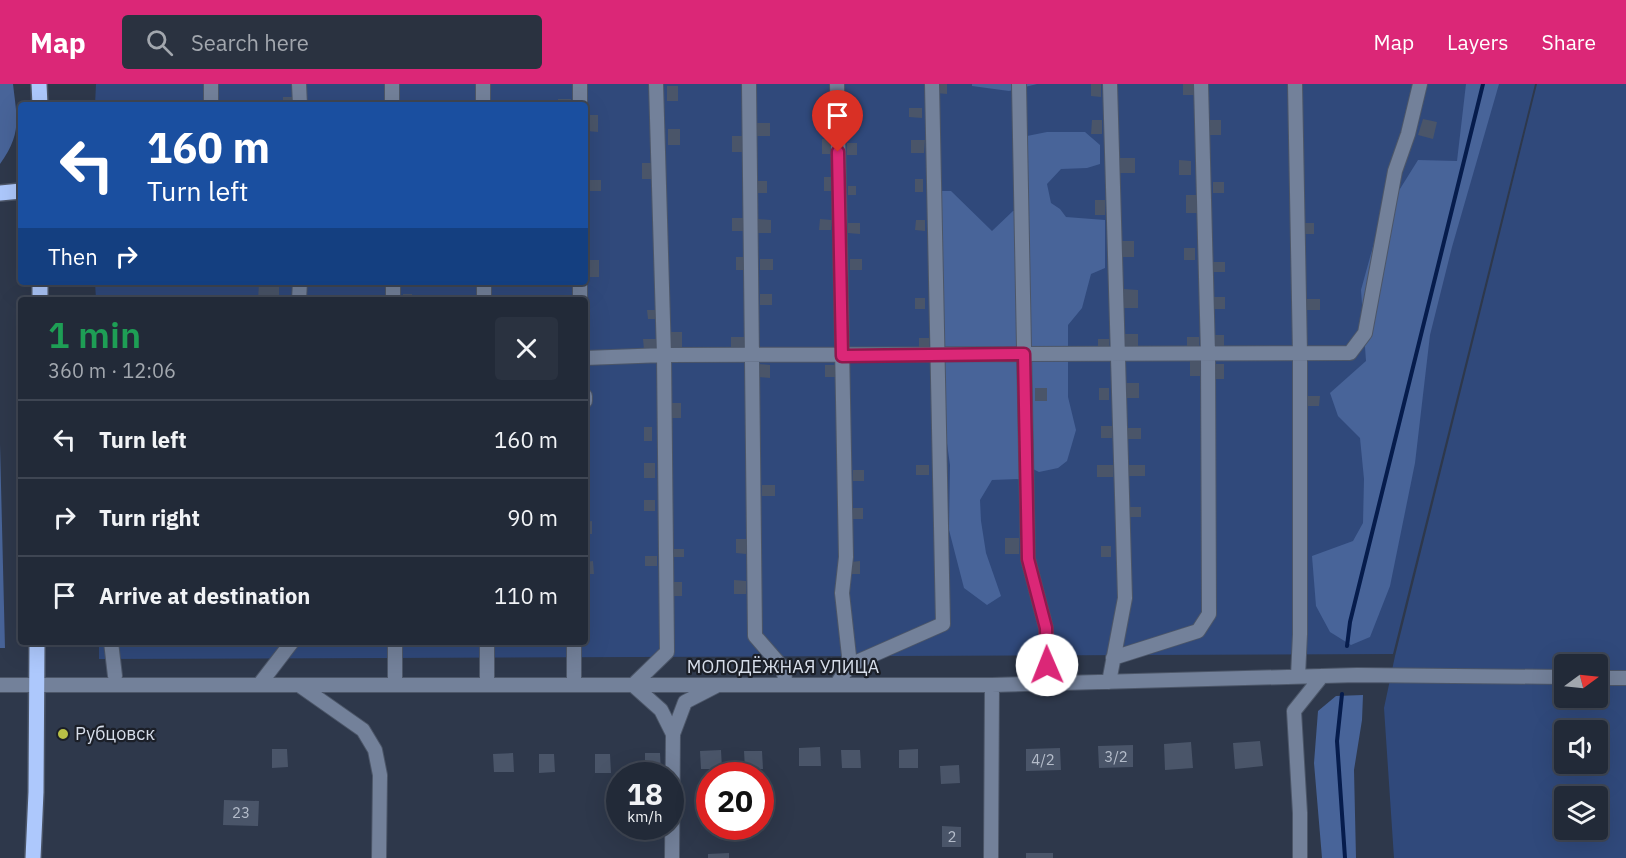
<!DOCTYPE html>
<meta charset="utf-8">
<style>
body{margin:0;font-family:"IBM Plex Sans",sans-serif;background:#2a3240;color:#f1f3f6;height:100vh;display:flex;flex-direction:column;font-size:22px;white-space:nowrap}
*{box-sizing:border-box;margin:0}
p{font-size:20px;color:#a2a7ae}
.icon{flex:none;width:33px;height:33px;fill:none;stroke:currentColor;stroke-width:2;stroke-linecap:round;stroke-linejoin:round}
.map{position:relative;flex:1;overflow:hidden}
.drawer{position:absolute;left:18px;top:213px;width:570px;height:348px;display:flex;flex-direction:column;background:#222a38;border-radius:6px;box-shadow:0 6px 24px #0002,0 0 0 2px #3f4653}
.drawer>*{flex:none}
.top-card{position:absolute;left:18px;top:18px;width:570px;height:183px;border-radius:6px;box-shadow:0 6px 24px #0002,0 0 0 2px #3f4653;background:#1a4fa0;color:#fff;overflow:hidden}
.needle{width:39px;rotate:75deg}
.buttons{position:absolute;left:1554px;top:570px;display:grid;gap:12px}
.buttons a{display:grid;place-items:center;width:54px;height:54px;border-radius:6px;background:#222a38;box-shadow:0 6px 24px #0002,0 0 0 2px #3f4653;font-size:30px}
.speed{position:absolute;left:606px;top:678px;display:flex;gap:12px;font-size:30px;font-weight:700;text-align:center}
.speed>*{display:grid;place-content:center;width:78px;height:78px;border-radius:50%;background:#222a38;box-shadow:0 6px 24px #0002,0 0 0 2px #3f4653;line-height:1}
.speed small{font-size:15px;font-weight:400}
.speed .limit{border:9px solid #d22;background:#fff;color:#111}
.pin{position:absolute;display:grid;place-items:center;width:51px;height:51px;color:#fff;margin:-62px -26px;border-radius:50% 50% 50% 0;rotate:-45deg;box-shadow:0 0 6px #0007}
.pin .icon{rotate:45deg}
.me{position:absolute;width:66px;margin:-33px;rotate:359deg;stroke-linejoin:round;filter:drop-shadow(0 0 4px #0008)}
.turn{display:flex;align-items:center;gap:21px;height:126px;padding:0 30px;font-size:27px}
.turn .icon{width:78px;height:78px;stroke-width:2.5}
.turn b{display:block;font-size:42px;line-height:51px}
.then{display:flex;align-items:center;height:57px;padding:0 30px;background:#0003;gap:12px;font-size:22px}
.round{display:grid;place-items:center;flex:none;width:63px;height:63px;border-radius:6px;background:#2a3240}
.headline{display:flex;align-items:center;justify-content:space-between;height:102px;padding:0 30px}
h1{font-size:36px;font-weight:600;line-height:45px;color:#1e9e55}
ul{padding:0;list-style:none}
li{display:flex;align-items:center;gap:18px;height:78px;padding:0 30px;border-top:2px solid #3f4653}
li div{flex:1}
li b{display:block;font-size:22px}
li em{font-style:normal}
header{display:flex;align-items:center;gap:36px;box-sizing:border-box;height:84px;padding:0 30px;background:#db2777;color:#fff}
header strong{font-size:28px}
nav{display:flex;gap:33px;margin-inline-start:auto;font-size:21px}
.search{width:420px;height:54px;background:#2a3240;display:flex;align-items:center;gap:15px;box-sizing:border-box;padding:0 21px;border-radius:6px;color:#a2a7ae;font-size:22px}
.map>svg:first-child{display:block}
.green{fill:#30497b;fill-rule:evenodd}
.forest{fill:#486499}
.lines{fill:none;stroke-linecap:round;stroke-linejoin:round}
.stream{stroke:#061c4c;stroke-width:4}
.building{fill:#4a5569}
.minor-casing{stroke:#4c5668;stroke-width:16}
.major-casing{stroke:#4c5668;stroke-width:18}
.minor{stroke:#73819a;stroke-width:14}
.major{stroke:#adc8fc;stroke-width:15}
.route-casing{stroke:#8e194d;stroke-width:15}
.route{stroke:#db2777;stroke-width:10}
.poi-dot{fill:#b9c046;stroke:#1b1f28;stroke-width:2}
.labels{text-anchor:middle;stroke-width:4.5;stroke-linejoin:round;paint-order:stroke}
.number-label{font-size:15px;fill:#b4bcca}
.street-label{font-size:18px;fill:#d7deea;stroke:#1b1f28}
.poi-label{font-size:18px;fill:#d7deea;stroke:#1b1f28;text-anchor:start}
</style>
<header>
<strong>Map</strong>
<div class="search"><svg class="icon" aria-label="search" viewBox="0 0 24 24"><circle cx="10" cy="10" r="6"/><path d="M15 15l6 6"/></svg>Search here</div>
<nav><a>Map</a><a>Layers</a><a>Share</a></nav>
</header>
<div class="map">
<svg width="1626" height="774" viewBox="0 0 1626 774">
<rect width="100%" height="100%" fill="#2e384b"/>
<path class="green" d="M96,0h1439l-142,570 -1294,5v-17h486v-342h-489l-1,-18h490v-177h-490z
M1537,0h89v774h-232l-10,-150 11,-52zM1564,580h34v34h-34zM1564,646h34v34h-34zM1564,712h34v34h-34z"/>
<path class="forest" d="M0,0h13c4,35 9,49 -13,80z
M972,0h65l-28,7 -37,-5z
M1466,0h33l-47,163 -22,88 -15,128 -25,123 -20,51 -19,8 -21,-13 -14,-26 -4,-50 41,-15 10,-18 1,-44 -4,-41 -22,-22 -8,-23 36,-32 -5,-71 19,-69 38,-61 39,1z
M1047,48h38l15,13v19l-13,4 -26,1 -14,15 4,19 9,6 6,8 39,3v48l-14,6 -9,34 -14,17v72l8,33 -9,31 -9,7 -19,4 -8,-4 -4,-332z
M940,107h11l41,40 21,-20h4l3,268 -28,1 -12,20 1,21 5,32 15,43 -14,9 -23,-17 -15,-58 1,-65 -7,-50z
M0,360l5,204h-5z
M1363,611l-1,25 -8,50 2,88h-34l-8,-95 4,-52 18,-15z"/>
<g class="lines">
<path class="stream" d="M1347,562l3,-24 133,-538
M1342,610l-5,47 8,117"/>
</g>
<path class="building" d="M936,0h11v10l-11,-1z
M1091,0h10v13l-10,-1z
M1183,0h11v11h-11z
M667,2h11v15h-11z
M283,13h11v8h-11z
M558,15h13v6h-13z
M822,19h10v14h-10z
M909,24h13v10l-13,-1z
M587,31h11v17l-11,-1z
M1423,35l14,3 -4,17 -15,-4z
M1092,36h10v14h-11z
M1208,36h13v15h-13z
M756,39h14v13h-14z
M668,45h12v16h-12z
M732,52h10v16h-10z
M822,55h11v15h-11z
M911,56h14l-1,13h-13z
M847,59h10v12h-10z
M1120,74h15v15h-15z
M1179,76l12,1v14h-12z
M642,79h10v16h-10z
M824,93h9l1,14h-10z
M915,95h8v13h-8z
M586,96h15v11h-15z
M757,97h10v12h-10z
M1213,98h11v11h-11z
M848,102h8v9h-8z
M1186,111h11v18h-11z
M1095,116h10v15h-10z
M732,134h13v13h-13z
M758,135l13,1v13h-13z
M820,135l12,1 -1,10h-12z
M916,136h9v11l-10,-1z
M848,139h12v11l-12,-1z
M1303,139h11v11h-11z
M1121,157h13v16h-14z
M1184,164h11v12h-11z
M736,173h9v13h-9z
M760,175h13v11h-13z
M850,175h12v11h-12z
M587,176h12v17h-12z
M1212,178h13v10h-13z
M259,198h20v18h-21z
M1124,205l14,1v18h-15z
M403,210h9v6h-9z
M760,210h12v11h-12z
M1213,213h12v12h-12z
M915,214h10v11h-10z
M1305,215h15v11h-15z
M647,226h8v9h-7z
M669,248h13v16h-13z
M1124,250h14v16h-14z
M1213,251h11v12h-11z
M731,253h13v11h-13z
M1187,253h12v11h-12z
M919,254h10v11h-10z
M643,255h13v12l-12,-1z
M1098,255h11v11h-11z
M1190,277h10v15h-10z
M759,280l11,1v13l-11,-1z
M1216,280h8v15h-8z
M825,281h12v12h-12z
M1126,299h13v15h-13z
M1035,304h12v13h-12z
M1099,304h10v12h-10z
M1306,312h14l-1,10h-13z
M670,319h11v15h-10z
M1101,342h11v12h-11z
M644,343h8v14h-8z
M1128,344h13v11h-13z
M644,379h11v15h-11z
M916,381h13v10h-13z
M1097,381h16v12h-16z
M1129,381h16v11h-16z
M853,386h11v11h-11z
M585,398h5v11h-5z
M762,401h13v11h-13z
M644,416h11v11h-11z
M1130,423h11v10h-11z
M852,424h11v11h-11z
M592,437v13h-7v-12z
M1005,454h14v16h-14z
M736,455h11l-1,15 -10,-1z
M1101,462h10v11h-10z
M671,465h13v8h-13z
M645,472h12v10h-12z
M593,477l1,13h-9v-12z
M860,477v13h-9v-12z
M734,496l12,1v13h-12z
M672,498h10v14h-10z
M1260,657l3,25 -28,3 -2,-26z
M1191,658l2,26 -28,2 -1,-26z
M1133,661v22l-34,1 -1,-22z
M820,663l1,19h-22v-18z
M1060,664l1,22 -35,1v-22z
M272,665h15l1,18 -16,1z
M918,665v19h-19v-18z
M721,666l1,19h-21l-1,-18z
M841,666h19l1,18h-19z
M744,667h18l1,18h-18z
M513,669l1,19h-20l-1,-18z
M645,669h15l1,18h-16z
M539,670h15l1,18 -16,1z
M595,670h15l1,19h-16z
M959,681l1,18 -19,1 -1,-18z
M224,716l35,1 -1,25 -35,-1z
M942,742l19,1v20h-19z
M729,769v5h-21v-4z
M1026,769h27v5h-27z"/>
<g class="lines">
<defs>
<path id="minor" d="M211,0v21
M299,0l1,21
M392,0v21
M483,0v21
M580,0v21
M656,0l8,271 3,297 -34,33 28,25 12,24
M749,0l6,552 28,32 3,17
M837,0l9,473 -4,36 8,72
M1019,0l9,475 18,69 2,55
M1295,0l5,270v280l-2,42
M393,198v18
M484,198v18
M580,198v18
M299,216l1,-18
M585,274l79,-3 686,-2 15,-20 30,-162 13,-37 12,-50
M585,312v5
M111,558l4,34
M395,558v43
M487,558v43
M574,558v43
M1113,574l85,-27 11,-17 -1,-260 -7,-270
M1598,594h28
M1109,598l16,-84 -15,-514
M0,601h992l365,-10 207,2
M259,601l33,-43
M299,601l64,45 12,20 5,25 -1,83
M836,601l14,-20 93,-41 -11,-540
M672,774l1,-124 12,-32 31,-16
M991,774l1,-173
M1300,774v-45l-6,-102 28,-35"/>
<path id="major" d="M39,0l1,21
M0,109l21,-2
M40,216v-18
M33,774l3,-66 1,-150"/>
</defs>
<use href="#minor" class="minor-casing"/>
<use href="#major" class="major-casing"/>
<use href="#minor" class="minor"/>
<use href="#major" class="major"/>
</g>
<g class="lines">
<defs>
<path id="route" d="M838,68l4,204 182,-2 4,205 18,69 1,37"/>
</defs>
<use href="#route" class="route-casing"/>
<use href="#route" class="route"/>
</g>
<circle class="poi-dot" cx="63" cy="650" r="6"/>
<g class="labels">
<g class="number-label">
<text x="1116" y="678">3/2</text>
<text x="1043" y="681">4/2</text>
<text x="241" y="734">23</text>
<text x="952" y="758">2</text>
</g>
<g class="street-label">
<text x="783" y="589">МОЛОДЁЖНАЯ УЛИЦА</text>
</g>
<g class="poi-label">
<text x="75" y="656">Рубцовск</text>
</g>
</g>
</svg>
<div class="buttons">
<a><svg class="needle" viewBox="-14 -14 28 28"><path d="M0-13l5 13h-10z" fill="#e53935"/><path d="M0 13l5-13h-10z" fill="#a2a7ae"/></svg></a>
<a><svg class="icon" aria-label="sound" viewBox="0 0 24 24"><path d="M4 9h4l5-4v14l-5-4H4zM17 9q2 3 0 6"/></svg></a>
<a><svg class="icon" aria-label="layers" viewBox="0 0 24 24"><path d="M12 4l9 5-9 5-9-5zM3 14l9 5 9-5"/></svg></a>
</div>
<div class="speed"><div>18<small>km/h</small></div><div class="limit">20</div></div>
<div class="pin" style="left:838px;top:68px;background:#d93025"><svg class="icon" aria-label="arrive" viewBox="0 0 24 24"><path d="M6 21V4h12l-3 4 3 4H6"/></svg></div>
<svg class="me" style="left:1047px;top:581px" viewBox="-20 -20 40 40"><circle r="19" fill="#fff"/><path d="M0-13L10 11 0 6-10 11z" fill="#db2777"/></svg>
<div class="top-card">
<div class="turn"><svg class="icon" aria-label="left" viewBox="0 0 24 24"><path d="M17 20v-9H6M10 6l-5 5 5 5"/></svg><div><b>160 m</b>Turn left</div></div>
<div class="then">Then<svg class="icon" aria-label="right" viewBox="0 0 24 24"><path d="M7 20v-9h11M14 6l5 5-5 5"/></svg></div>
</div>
<section class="drawer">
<div class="headline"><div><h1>1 min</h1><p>360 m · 12:06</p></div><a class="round"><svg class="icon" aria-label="close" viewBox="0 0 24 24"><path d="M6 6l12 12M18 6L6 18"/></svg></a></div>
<ul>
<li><svg class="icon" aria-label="left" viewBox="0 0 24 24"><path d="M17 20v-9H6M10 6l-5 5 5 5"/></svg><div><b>Turn left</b></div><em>160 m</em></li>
<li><svg class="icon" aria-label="right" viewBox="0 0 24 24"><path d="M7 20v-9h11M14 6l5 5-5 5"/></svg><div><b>Turn right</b></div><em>90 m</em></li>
<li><svg class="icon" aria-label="arrive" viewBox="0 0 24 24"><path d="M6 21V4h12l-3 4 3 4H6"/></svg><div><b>Arrive at destination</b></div><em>110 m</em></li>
</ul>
</section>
</div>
